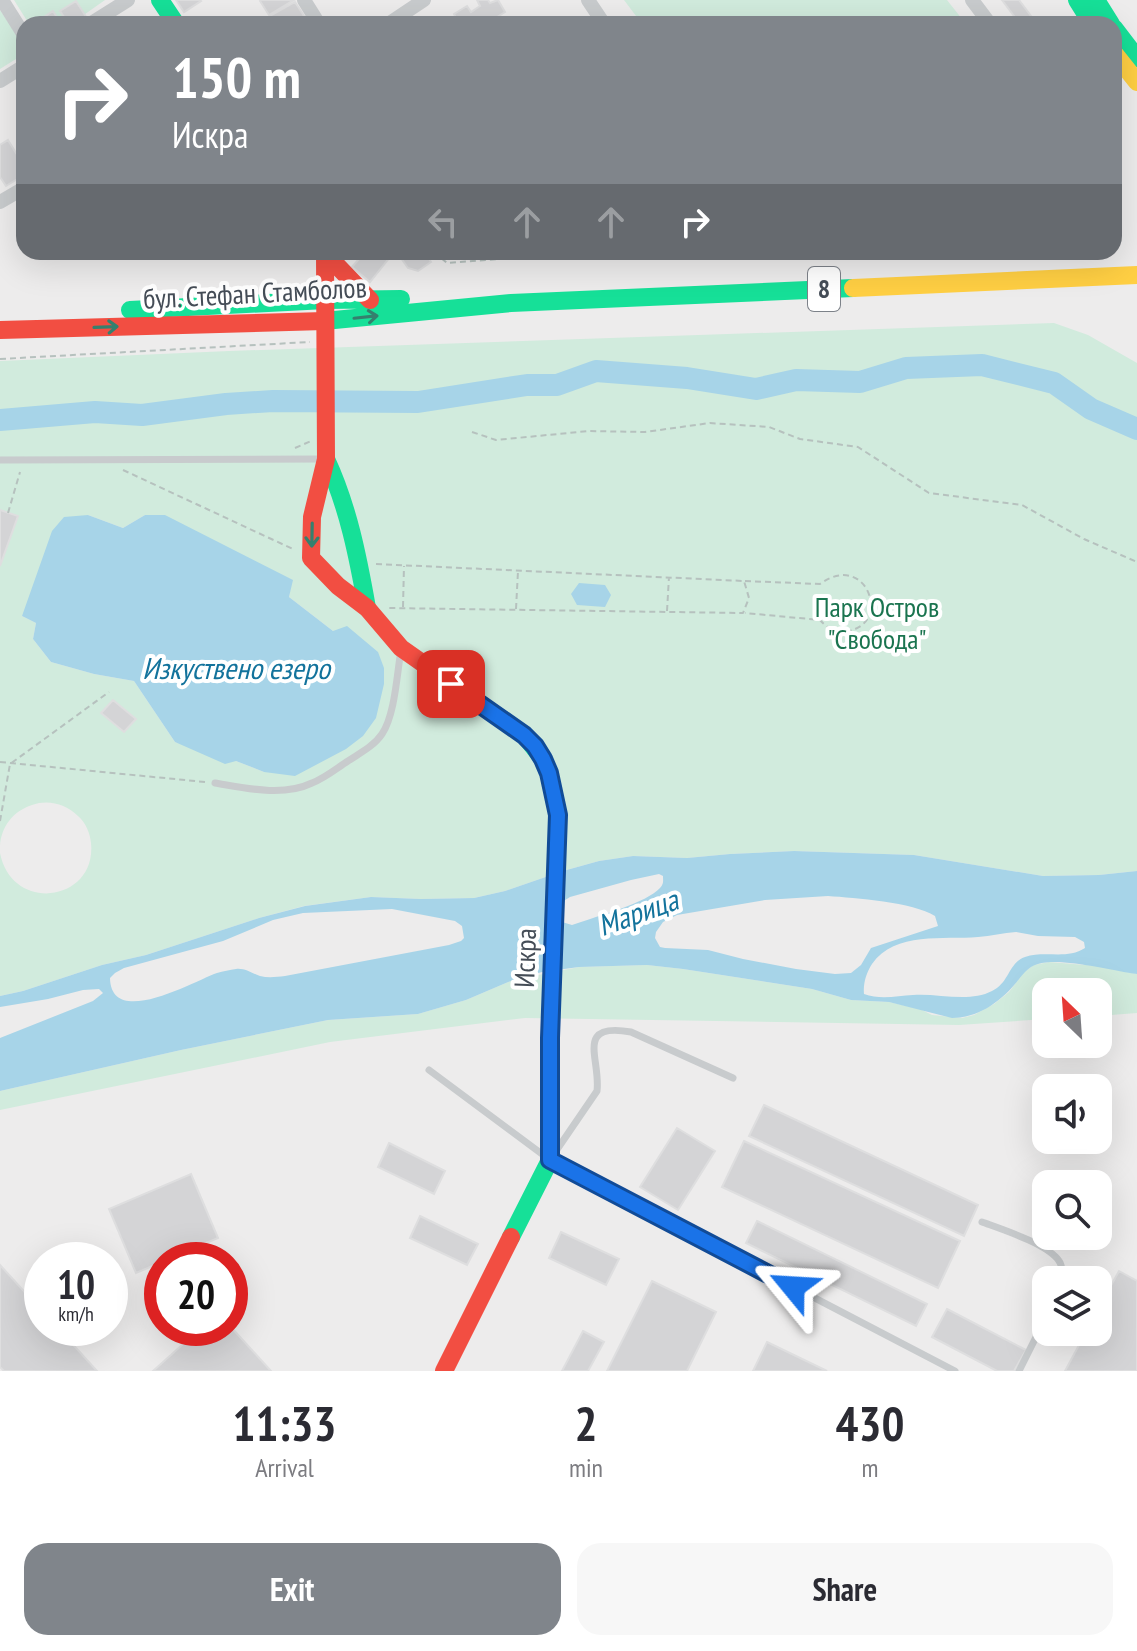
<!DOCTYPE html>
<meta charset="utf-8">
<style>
body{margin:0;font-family:"PT Sans Narrow",sans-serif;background:#f7f7f7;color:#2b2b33;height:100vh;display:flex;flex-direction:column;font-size:30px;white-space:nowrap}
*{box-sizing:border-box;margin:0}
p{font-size:26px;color:#7c7c81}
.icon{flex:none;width:44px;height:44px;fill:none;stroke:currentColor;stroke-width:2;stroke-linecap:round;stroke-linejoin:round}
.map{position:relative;height:1371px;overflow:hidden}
.side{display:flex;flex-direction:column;background:#fff;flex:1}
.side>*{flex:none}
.guide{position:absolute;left:16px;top:16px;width:1106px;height:244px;border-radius:24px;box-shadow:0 8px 32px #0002;background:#80858b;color:#fff;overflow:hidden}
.needle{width:52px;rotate:335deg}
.fabs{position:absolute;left:1032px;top:978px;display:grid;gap:16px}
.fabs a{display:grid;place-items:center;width:80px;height:80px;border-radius:16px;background:#fff;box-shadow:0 8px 32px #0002;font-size:40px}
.speed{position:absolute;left:24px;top:1242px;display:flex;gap:16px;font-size:40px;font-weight:700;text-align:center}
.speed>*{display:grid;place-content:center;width:104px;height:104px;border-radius:50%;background:#fff;box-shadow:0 8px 32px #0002;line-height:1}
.speed small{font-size:20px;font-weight:400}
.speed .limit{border:12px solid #d22;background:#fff;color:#111}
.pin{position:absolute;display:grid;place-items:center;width:68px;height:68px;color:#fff;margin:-34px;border-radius:16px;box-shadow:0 4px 12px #0006}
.me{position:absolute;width:88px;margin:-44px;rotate:297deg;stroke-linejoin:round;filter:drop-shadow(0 0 6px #0008)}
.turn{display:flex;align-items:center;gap:28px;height:168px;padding:0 24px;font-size:36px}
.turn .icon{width:104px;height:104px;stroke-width:2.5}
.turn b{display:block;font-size:56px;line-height:68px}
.lanes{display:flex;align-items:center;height:76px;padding:0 24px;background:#0003;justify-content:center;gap:40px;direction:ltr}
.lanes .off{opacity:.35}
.eta{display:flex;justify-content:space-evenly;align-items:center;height:136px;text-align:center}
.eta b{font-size:48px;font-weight:700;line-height:56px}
.primary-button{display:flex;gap:16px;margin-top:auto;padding:16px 24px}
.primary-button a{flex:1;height:92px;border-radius:24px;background:#80858b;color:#fff;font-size:32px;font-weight:700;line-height:92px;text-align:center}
.primary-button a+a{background:#f7f7f7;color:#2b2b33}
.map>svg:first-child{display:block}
.green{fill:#d1ebdd;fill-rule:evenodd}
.water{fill:#a7d4e8;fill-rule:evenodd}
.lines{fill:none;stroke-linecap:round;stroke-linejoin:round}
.river{stroke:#a7d4e8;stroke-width:22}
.building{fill:#d4d4d6;stroke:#dededf;stroke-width:2}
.path{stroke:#b6c1be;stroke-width:2;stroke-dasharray:6 4;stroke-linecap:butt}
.lane{stroke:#c8cbcd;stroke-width:7}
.street{stroke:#c8cbcd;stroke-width:14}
.fast{stroke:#16e098;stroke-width:18}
.slow{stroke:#ffcf43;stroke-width:18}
.jam{stroke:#f24e42;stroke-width:18}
.oneway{stroke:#35806e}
.route-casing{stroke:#114b97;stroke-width:20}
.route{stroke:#1a73e8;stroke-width:14}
.labels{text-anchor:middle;stroke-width:8;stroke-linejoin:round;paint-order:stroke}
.shield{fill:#fff;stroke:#7d8289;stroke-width:2}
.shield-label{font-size:26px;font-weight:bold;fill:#454d57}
.street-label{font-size:28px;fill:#454d57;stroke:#fff}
.park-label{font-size:28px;fill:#1a744f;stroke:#fff}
.water-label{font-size:30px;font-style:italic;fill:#13739c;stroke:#fff}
</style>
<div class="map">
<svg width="1137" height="1371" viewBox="0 0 1137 1371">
<rect width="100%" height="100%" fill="#edecec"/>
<path class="green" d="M14,0h91l-34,24h-42z
M624,0h323l19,24h-324z
M0,10l24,36v8l-24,15z
M1054,323l34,12 49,28v508l-38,4 -56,1 -129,-21 -120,-4 -64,3 -43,4 -54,-2 -34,5 -36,10 -58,20 -31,7 -53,1 -50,-2 -67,9 -45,12 -113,37 -44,10 -79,26 -23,5v-143c12,61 97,49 91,-10 -1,-10 -5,-20 -13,-27 -12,-12 -30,-17 -46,-11 -19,6 -31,22 -32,41v-485l229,-10zM88,515l35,13 22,-13 147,65 -3,17 44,34 -69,141 -28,-11 -61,-19 -41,-61 -40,-7 -43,-12 -18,-23 3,-16 -14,-7z
M1049,962l49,4 39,8v39l-39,3v-24h-52v27l-87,6 -434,-7 -195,24 -330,68v-19l181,-41 147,-30 90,-6 48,-14 47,-20 66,-13 68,-2 36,4 129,20 39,11 38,2 31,7 12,6 30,3 12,-3 20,-11 15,-12 15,-20 10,-7z"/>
<path class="water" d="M88,515l35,13 22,-13h20l128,65 -4,17 44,34 14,-5 31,26 6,16v16l-8,34 -13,18 -17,13 -51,27 -31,-4 -28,-11 -11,3 -50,-22 -41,-61 -40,-7 -43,-12 -18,-23 3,-16 -14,-7 30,-85 12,-14z
M579,583l26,2 6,10 -6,12 -28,-2 -6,-11z
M794,851l120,4 129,21 56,-1 38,-4v103c-26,-3 -75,-17 -99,-10 -11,3 -16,12 -23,20 -16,19 -38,34 -63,34l-63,-16 -38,-2 -39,-11 -129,-20 -36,-4 -68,2 -37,5 -29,8 -47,20 -48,14 -90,6 -147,30 -181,41v-53l93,-37 10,-8 -4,-4 -16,1 -35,9 -48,8v-11l23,-5 79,-26 44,-10 113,-37 46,-12 66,-9 50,2 53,-1 31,-7 58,-20 36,-10 34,-5 54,2 43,-4zM659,874l4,2c0,6 1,7 -3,12 -14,15 -59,27 -79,34l-9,3 -10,-3v-20l8,-5 61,-17zM828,896c27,2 85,6 107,20l3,10 -67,22 -10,17 -10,8 -16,1 -39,-5 -53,-10 -35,-9 -43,-2 -5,-1 -5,-9 1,-6 7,-10 14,-7 88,-15zM392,909l63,12 7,5 2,12 -3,3 -12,4 -164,31c-9,1 -17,2 -25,0 -9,-3 -15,-8 -24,-7 -6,1 -13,2 -19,4 -21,7 -106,57 -107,5l5,-5 9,-5 99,-27 50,-21 30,-7zM1016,932l22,4 37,1 9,5 1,6c-18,12 -40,2 -60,9 -17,6 -15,25 -33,34 -23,12 -54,2 -79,4 -16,1 -33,5 -49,-1 -1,-10 2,-21 8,-30 23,-33 72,-24 106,-27 13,-1 25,-4 38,-5z"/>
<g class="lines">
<path class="river" d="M0,420l95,-8 47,3 84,-11 47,-3 145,1 109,-17h30l39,-14 91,7 69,11 40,-9 64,2 46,-14 76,-3 72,18 37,26 46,20"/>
</g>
<path class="building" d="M176,0h24l1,1 -17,11z
M261,0h33l-25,15 -9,-14z
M477,0h11l2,3 8,-3 7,12 -19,12h-27l-5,-10 13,-8 4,6 9,-6z
M1002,0h17l18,24h-17z
M76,1l14,22 -1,1h-20l-9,-13z
M295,2l9,14 -14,8h-16l-4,-8z
M53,11l8,13h-21l-2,-3z
M8,140l16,26v9l-18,11 -6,-9v-32z
M365,252h20l5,5 -20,25 -18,-15z
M412,252h13l6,10 -13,9 -10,-3 -7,-10z
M0,510l18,6 -18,50z
M113,700l23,19 -12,13 -23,-19z
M764,1105l214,100 -14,31 -215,-100z
M677,1128l38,23 -37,59 -38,-23z
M744,1141l216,100 -22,47 -216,-101z
M389,1143l56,28 -11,23 -56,-27z
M191,1174l27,64 -52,22h-4v2l-26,11 -27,-64z
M420,1216l58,28 -11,21 -57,-27z
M757,1221l170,83 -11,22 -170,-83z
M561,1232l58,27 -13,26 -57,-27z
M0,1265l42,46v17h16l39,43h-93l-4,-4z
M1119,1271l18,10v90h-72l21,-39h12v-23z
M652,1281l64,31 -29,59h-80z
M947,1309l79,41 -12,21h-17l-65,-34z
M230,1326l41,45h-118l48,-43h29z
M583,1331l21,11 -16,29h-26z
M767,1342l60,29h-74z"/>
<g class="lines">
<path class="path" d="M434,252l13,11 118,-9
M583,253l11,-1
M0,359l310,-17
M472,432l24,8 93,-9 56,1 65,-9 59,4 31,12 58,8 71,46 93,12 62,34 53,23
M295,448l16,-7
M123,470l172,80
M8,513l12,-41
M376,564l368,17 5,17 -6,15 -356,-5
M745,581l75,3c47,-34 72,40 28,47 -13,2 -20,-2 -28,-11l-75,-7
M403,607l1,-41
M516,609l2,-38
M667,611l2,-34
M0,762l205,20
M0,821l10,-57 99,-72"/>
<path class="lane" d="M573,252l1,1
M0,460l322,-1
M215,783c30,5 68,14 97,0 13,-5 25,-15 36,-22 12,-8 26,-15 34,-27 13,-19 15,-61 19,-84
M429,1070l121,90 405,211
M556,1151l41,-60c4,-32 -23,-69 34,-59l102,46
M982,1222c19,7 66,22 77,39 4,5 3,13 2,19
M1019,1371l27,-54"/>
<path class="street" d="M2,0l22,35
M304,0l15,24
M588,0l16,24
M972,0l18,24
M90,24l38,-24
M388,24l36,-24
M0,81l24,-15
M0,202l24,-14"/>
<path class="fast" d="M160,0l16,24
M1077,0l15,24
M1096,0l15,24
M1114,28l23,30
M130,310l196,-10 75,-1
M324,321l187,-18 342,-15
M326,459c22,47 32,98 41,149
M502,719l22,16 19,24 6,14 9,42 -8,223v122l-39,77"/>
<path class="slow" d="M1114,53l23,29
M853,288l284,-13"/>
<path class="jam" d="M325,252l1,207 -14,58 -1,41 27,28 29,22 34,40 101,71
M325,253l45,47
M0,330l324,-9
M444,1371l67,-134"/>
</g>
<defs><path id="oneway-shaft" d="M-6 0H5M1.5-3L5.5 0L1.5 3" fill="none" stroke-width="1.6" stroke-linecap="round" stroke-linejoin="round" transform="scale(2)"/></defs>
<g class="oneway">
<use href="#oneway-shaft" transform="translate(366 317) rotate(-6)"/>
<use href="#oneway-shaft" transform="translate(106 327) rotate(-2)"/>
<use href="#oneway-shaft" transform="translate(312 535) rotate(91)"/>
</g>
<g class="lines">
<defs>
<path id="route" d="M451,684l73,51 11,11 8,13 6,14 9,42 -8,223v122l243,127"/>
</defs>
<use href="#route" class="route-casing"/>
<use href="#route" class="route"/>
</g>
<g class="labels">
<rect class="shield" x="808" y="267" width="32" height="44" rx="6"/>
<g class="shield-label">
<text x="824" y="298">8</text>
</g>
<g class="street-label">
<text transform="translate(255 293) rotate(-3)" y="10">бул. Стефан Стамболов</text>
<text transform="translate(525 958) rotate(-88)" y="10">Искра</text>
</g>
<g class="park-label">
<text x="877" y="617">Парк Остров<tspan x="877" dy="32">"Свобода"</tspan></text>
</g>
<g class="water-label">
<text x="236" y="679">Изкуствено езеро</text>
<text transform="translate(638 913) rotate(-20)" y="10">Марица</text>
</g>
</g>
</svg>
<div class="fabs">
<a><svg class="needle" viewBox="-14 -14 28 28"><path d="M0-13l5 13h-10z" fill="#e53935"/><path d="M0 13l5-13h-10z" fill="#7c7c81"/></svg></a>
<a><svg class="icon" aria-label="sound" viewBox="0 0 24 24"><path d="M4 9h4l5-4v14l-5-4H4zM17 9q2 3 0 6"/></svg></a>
<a><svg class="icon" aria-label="search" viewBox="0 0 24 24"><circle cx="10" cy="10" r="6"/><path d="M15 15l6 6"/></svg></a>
<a><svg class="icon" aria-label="layers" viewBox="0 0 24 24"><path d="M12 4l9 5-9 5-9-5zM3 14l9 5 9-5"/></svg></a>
</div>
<div class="speed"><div>10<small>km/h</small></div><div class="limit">20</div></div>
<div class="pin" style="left:451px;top:684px;background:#d93025"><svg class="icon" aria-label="arrive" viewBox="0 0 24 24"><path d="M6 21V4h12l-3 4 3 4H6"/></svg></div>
<svg class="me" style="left:793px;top:1287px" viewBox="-20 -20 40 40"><path d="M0-17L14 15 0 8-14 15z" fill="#1a73e8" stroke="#fff" stroke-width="4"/></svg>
<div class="guide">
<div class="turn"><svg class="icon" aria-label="right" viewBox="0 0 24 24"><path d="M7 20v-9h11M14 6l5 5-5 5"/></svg><div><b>150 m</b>Искра</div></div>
<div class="lanes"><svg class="icon off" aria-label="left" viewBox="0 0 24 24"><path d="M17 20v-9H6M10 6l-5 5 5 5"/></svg><svg class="icon off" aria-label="ahead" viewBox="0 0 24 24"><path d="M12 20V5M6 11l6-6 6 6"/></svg><svg class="icon off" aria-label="ahead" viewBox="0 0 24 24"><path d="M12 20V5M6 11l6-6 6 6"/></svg><svg class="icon" aria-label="right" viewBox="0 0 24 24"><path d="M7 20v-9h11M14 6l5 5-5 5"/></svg></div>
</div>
</div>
<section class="side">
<div class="eta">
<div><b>11:33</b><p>Arrival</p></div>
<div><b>2</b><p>min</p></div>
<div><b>430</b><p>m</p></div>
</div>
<div class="primary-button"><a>Exit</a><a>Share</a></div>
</section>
